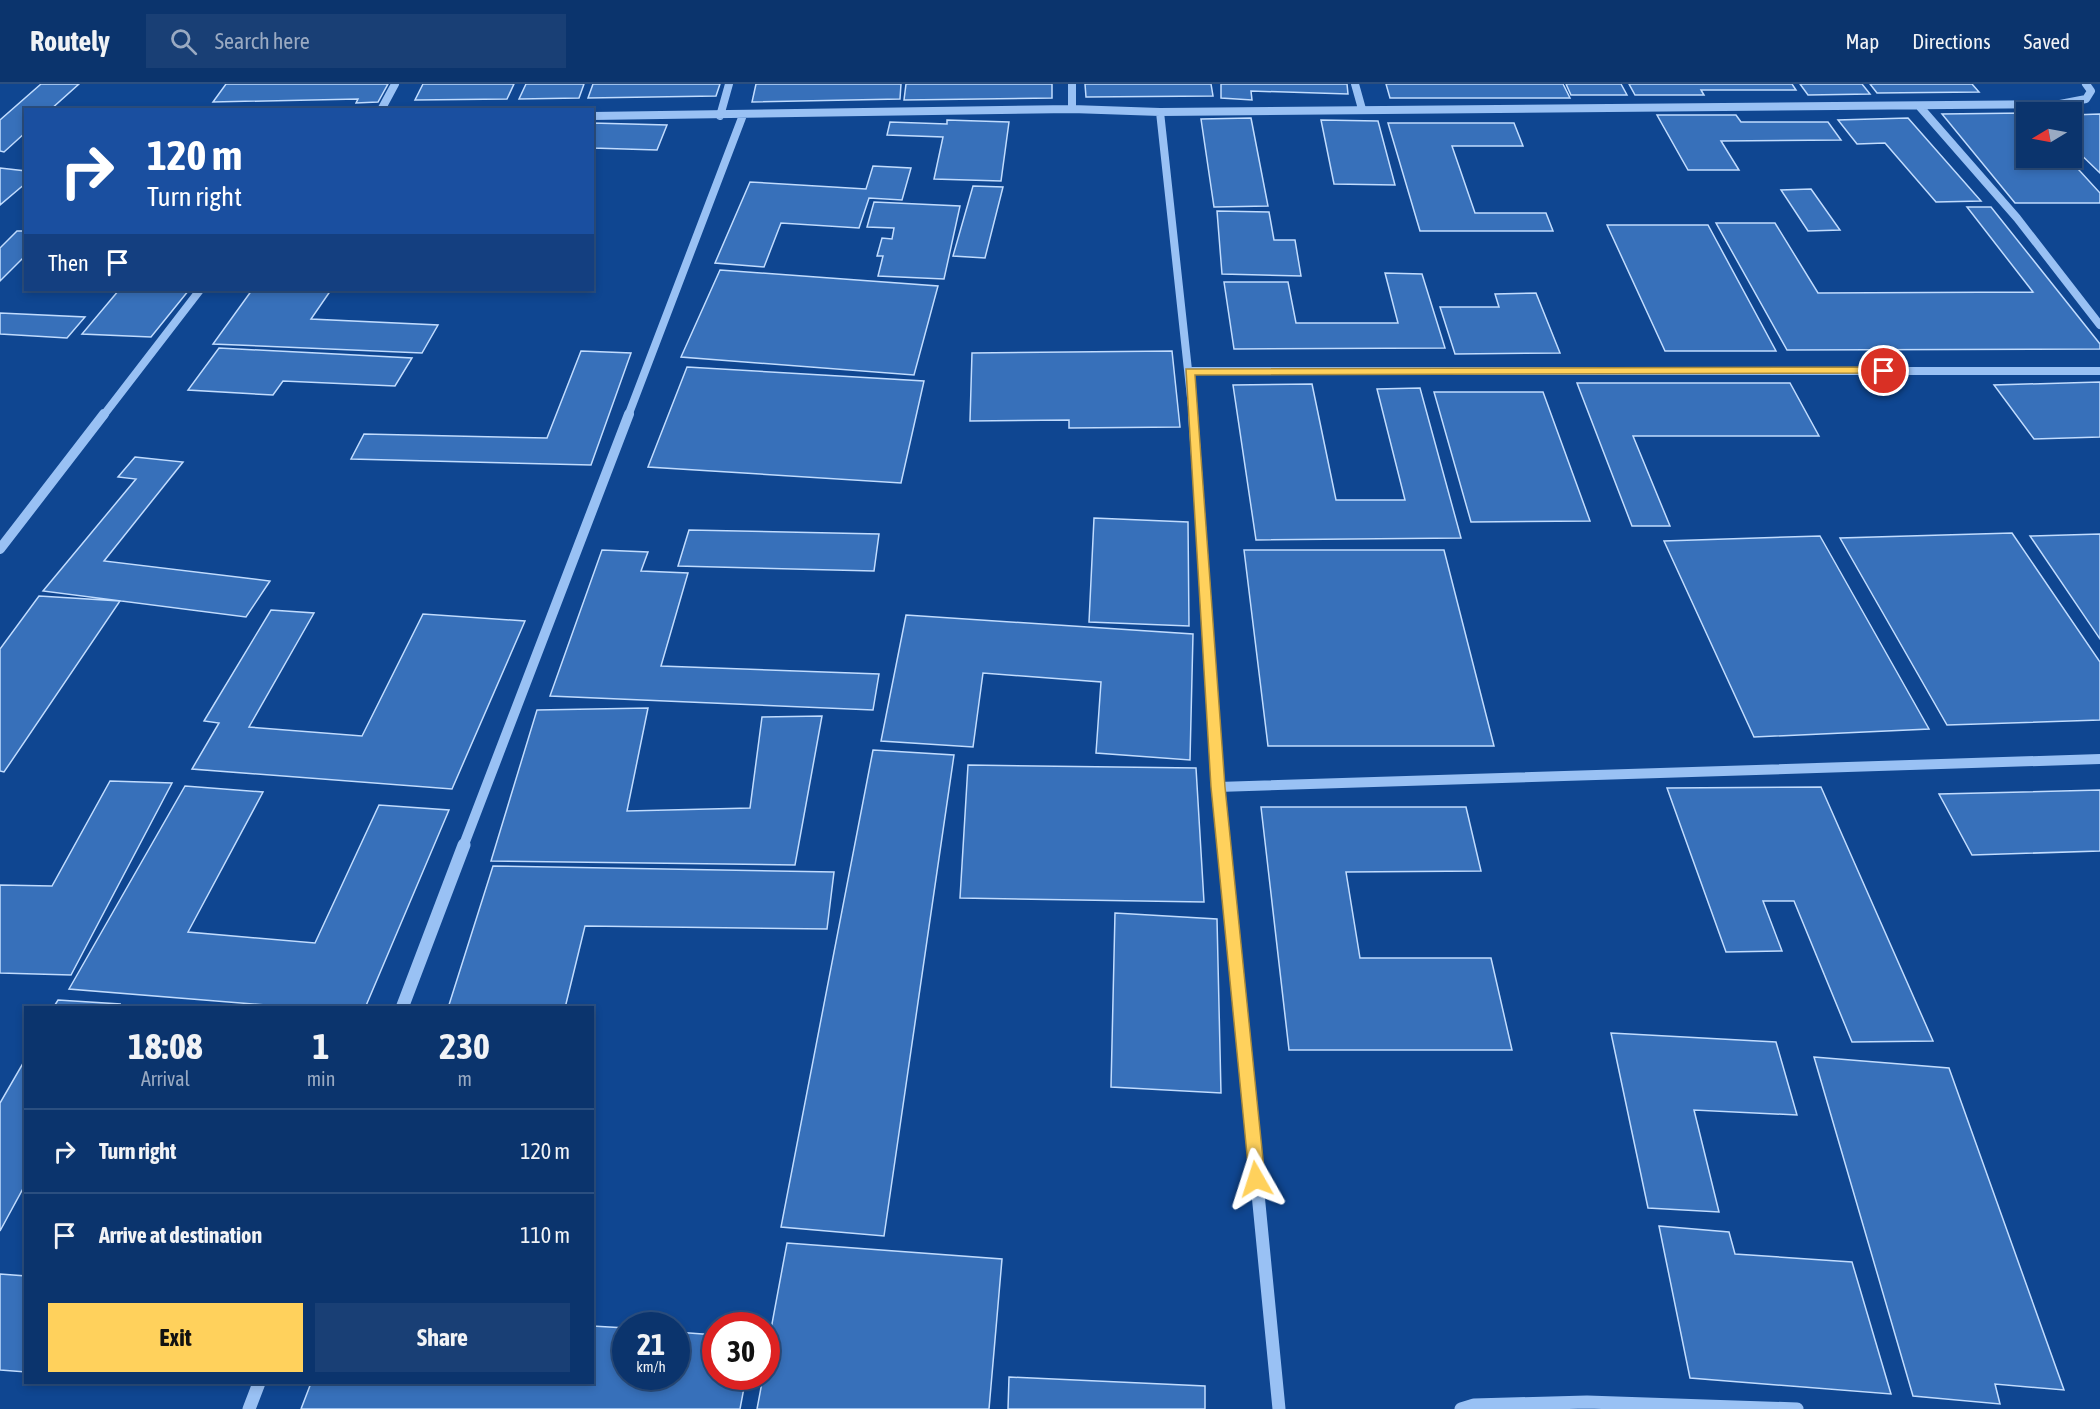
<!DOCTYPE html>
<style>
body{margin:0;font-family:"Asap Condensed",sans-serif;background:#193f75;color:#f1f3f6;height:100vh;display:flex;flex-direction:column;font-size:22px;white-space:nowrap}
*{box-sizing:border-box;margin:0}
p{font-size:20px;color:#9aaac2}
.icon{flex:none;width:33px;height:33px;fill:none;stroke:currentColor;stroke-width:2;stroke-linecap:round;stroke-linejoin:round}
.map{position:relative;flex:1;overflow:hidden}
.details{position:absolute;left:24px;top:922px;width:570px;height:378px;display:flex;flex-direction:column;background:#0b346d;border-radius:0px;box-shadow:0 3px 9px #0003,0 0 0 2px #2b4f80}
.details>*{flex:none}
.guide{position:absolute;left:24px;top:24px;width:570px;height:183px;border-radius:0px;box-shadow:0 3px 9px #0003,0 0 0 2px #2b4f80;background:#1a4fa0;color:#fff;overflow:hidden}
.needle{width:39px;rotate:260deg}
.buttons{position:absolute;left:2016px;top:18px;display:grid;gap:12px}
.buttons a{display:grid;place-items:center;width:66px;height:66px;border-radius:0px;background:#0b346d;box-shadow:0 3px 9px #0003,0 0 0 2px #2b4f80;font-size:30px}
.speed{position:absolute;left:612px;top:1228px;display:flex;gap:12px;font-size:30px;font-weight:700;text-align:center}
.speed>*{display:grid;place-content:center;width:78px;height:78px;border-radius:50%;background:#0b346d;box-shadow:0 3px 9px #0003,0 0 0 2px #2b4f80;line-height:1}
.speed small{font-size:15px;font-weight:400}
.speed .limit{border:9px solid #d22;background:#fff;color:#111}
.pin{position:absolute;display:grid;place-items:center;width:51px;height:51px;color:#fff;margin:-26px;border:3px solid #fff;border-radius:50%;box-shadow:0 2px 6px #0007}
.me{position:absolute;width:66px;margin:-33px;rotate:354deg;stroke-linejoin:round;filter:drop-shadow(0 0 4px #0008)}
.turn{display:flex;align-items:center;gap:21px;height:126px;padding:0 24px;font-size:27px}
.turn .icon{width:78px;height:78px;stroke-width:2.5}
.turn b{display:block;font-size:42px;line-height:51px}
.then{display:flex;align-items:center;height:57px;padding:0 24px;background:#0003;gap:12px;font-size:22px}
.eta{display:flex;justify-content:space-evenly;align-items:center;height:102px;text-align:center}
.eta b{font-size:36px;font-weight:700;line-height:42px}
.button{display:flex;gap:12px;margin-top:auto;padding:12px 24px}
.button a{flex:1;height:69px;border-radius:0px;background:#ffd15c;color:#111;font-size:24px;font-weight:700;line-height:69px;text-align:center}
.button a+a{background:#193f75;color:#f1f3f6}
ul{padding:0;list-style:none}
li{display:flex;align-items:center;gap:18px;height:84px;padding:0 24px;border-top:2px solid #2b4f80}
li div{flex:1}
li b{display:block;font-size:22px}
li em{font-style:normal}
header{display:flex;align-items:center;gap:36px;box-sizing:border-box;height:84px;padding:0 30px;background:#0b346d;border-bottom:2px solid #2b4f80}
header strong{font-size:28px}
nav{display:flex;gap:33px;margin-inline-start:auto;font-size:21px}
.search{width:420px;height:54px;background:#193f75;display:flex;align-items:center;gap:15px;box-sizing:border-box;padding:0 21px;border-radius:0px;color:#9aaac2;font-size:22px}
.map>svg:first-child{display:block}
.building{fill:#3770ba;stroke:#c1dcfe;stroke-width:1.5}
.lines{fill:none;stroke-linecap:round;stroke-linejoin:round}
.minor-far2{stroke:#99c1f4;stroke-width:8}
.minor-far1{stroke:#99c1f4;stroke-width:10}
.minor{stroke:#99c1f4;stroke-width:13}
.route{fill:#ffd15c;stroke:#a6883c;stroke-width:1.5}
</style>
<header>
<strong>Routely</strong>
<div class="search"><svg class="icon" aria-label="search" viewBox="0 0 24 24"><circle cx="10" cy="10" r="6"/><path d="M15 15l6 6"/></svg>Search here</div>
<nav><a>Map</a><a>Directions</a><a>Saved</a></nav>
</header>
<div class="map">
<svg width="2100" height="1325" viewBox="0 0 2100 1325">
<rect width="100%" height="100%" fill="#0f4691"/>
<path class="building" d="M41,0h38l-29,26h-24v22l-22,20 -4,-1v-31z
M226,0h162l-10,18 -22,1 2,-4 -145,3z
M423,0h91l-7,15 -92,1z
M526,0h58l-5,14 -60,1z
M593,0h127l-4,12 -128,2z
M756,0h145l-1,15 -148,3z
M906,0h146v14l-148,2z
M1085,0h126l2,12 -127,1z
M1221,0h126l1,10 -97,-3 1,9 -31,-2z
M1386,0h177l7,14h-180z
M1566,0h55l6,11h-56z
M1629,0h163l4,6h-95l3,5h-69z
M1800,0h62l8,10 -62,1z
M1870,0h102l7,8 -102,1z
M2026,29v45h42l32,35v10h-85l-73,-89z
M2100,30v59l-28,-27v-31z
M1657,31h79l5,7h87l13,18 -120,1 18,29h-51z
M1251,34l17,88 -54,1 -13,-88z
M1908,34l73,83 -45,1 -51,-59 -28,1 -19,-24z
M947,36l62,2 -8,59 -67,-2 9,-42 -56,-2 3,-13 57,2z
M1321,36l57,1 17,64 -61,-1z
M592,39l75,2 -10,25 -65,-2z
M1388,39h126l9,23h-71l23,67h71l7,18h-133z
M873,82l38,2 -9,32 -33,-2 -10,30 -78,-5 -17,44 -49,-4 35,-81 116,7z
M0,84l26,3v12l-26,22z
M973,102l30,1 -18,71 -32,-2z
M1811,105l29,41 -32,1 -27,-41z
M874,118l86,4 -16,73 -66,-3 5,-20h-6l5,-18 10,1 2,-11 -27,-1z
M1967,123h24l109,137v5l-313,1 -71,-127h59l43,70 215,-1z
M1217,127l52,1 5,28h21l6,36 -79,-2z
M1607,141h101l68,126h-111z
M17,147h9v24l-26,26v-33z
M720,186l218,16 -24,89 -233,-18z
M1385,189l37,1 23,74 -211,1 -10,-67h64l8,41h102z
M119,206h70l-38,47 -69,-3z
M252,206h79l-20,29 127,6 -16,28 -209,-9z
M1536,209l24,60 -105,1 -15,-47h59l-4,-13z
M0,229l85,4 -18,21 -67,-4z
M219,264l193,10 -17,28 -112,-5 -10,14 -85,-5z
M581,267l50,2 -40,112 -240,-6 13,-25 183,4z
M1172,267l8,76 -111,1v-8l-99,1 2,-68z
M687,283l237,14 -23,102 -253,-16z
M2100,298v55l-66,2 -40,-54z
M1577,299h213l29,53h-186l37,90h-38z
M1312,300l24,116h69l-28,-111 43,-1 41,150 -205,2 -23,-155z
M1434,308h109l47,129 -119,1z
M135,373l48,5 -79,99 166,20 -24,36 -203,-26 93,-112 -18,-2z
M1094,434l94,4 1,104 -100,-4z
M689,446l190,4 -5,37 -196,-5z
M2012,449l88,129v58l-153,5 -107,-187z
M2100,450v105l-70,-103z
M1820,452l109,193 -175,8 -90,-196z
M602,466l46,2 -7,19 47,2 -27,93 218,8 -6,36 -323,-14z
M1244,466h200l50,196h-226z
M39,512l81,5 -116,171 -4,-1v-122z
M271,526l43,3 -65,114 113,9 61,-122 102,7 -73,168 -260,-20 27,-46 -15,-2z
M906,531l287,19 -3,126 -94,-7 5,-71 -118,-9 -10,74 -92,-6z
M648,624l-21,103 123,-3 12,-91 60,-1 -27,149 -304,-4 46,-151z
M873,666l81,5 -70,481 -103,-9z
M968,681l228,3 8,134 -244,-4z
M110,697l62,2 -101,192 -71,-2v-88l52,1z
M185,702l78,6 -75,140 127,11 64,-138 70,5 -84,198h-63l-233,-19z
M1821,703l112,254 -81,1 -58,-141h-31l19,50 -56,1 -59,-164z
M2100,706v61l-128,4 -33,-61z
M1261,723h205l15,64 -135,1 14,86h131l21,92h-223z
M493,782l341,6 -7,57 -242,-3 -20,82h-117z
M1115,829l102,6 4,174 -110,-6z
M58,916l62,4 -2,4h-65z
M1611,949l165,9 21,73 -103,-5 25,102 -71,-4z
M1814,973l135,11 115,322 -69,-6 5,20 -87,-8z
M26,974v125l-26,48v-128z
M1659,1142l70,6 6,22 117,8 39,132 -201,-16z
M787,1159l215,16 -13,150h-232l6,-32h3v-21z
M0,1190l26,2v96l-26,-2z
M592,1242l34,2v49h50v-45l40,3v42h30l-6,32h-439l10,-26h281z
M1009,1293l196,9v23h-197z"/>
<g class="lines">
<path class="minor-far2" d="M1072,0v25
M1355,0l7,25
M1920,23l97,111 83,107
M381,26l14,-26
M1160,28l33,304
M592,32l480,-7 88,3 900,-8 26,-5 5,-8 -5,-7
M720,32l9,-32
M1190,287h910
M103,332l97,-126
M628,332l115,-301"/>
<path class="minor-far1" d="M1193,330l31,433
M0,465l104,-135
M1218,703l882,-28
M463,763l166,-433"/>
<path class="minor" d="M1224,761l55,564
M402,924l62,-163
M249,1325l10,-26
M1461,1325l13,-4 113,-3 210,7"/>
</g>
<path class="route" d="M1884,283l6,4 -2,2 -693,2 30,412 40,392 -3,6 -6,2 -6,-2 -39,-398 -25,-418z"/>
</svg>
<div class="buttons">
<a><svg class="needle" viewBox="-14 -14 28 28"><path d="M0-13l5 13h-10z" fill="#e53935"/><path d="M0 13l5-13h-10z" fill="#9aaac2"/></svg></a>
</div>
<div class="speed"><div>21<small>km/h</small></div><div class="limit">30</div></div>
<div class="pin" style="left:1884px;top:287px;background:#d93025"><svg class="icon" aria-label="arrive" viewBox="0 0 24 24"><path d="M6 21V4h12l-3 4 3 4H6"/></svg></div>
<svg class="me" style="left:1256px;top:1095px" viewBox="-20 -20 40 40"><path d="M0-17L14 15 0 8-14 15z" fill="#ffd15c" stroke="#fff" stroke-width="4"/></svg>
<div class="guide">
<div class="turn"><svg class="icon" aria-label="right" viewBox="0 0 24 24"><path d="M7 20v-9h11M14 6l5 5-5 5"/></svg><div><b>120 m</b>Turn right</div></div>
<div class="then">Then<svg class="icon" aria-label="arrive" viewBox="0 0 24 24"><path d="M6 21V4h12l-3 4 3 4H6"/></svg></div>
</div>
<section class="details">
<div class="eta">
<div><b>18:08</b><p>Arrival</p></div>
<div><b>1</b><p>min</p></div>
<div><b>230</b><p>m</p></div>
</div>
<ul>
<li><svg class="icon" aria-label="right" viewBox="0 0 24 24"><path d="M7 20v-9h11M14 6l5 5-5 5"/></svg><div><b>Turn right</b></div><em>120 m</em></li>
<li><svg class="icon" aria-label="arrive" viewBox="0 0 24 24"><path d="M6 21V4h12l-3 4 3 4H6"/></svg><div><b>Arrive at destination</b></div><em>110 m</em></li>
</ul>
<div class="button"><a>Exit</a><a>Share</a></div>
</section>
</div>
